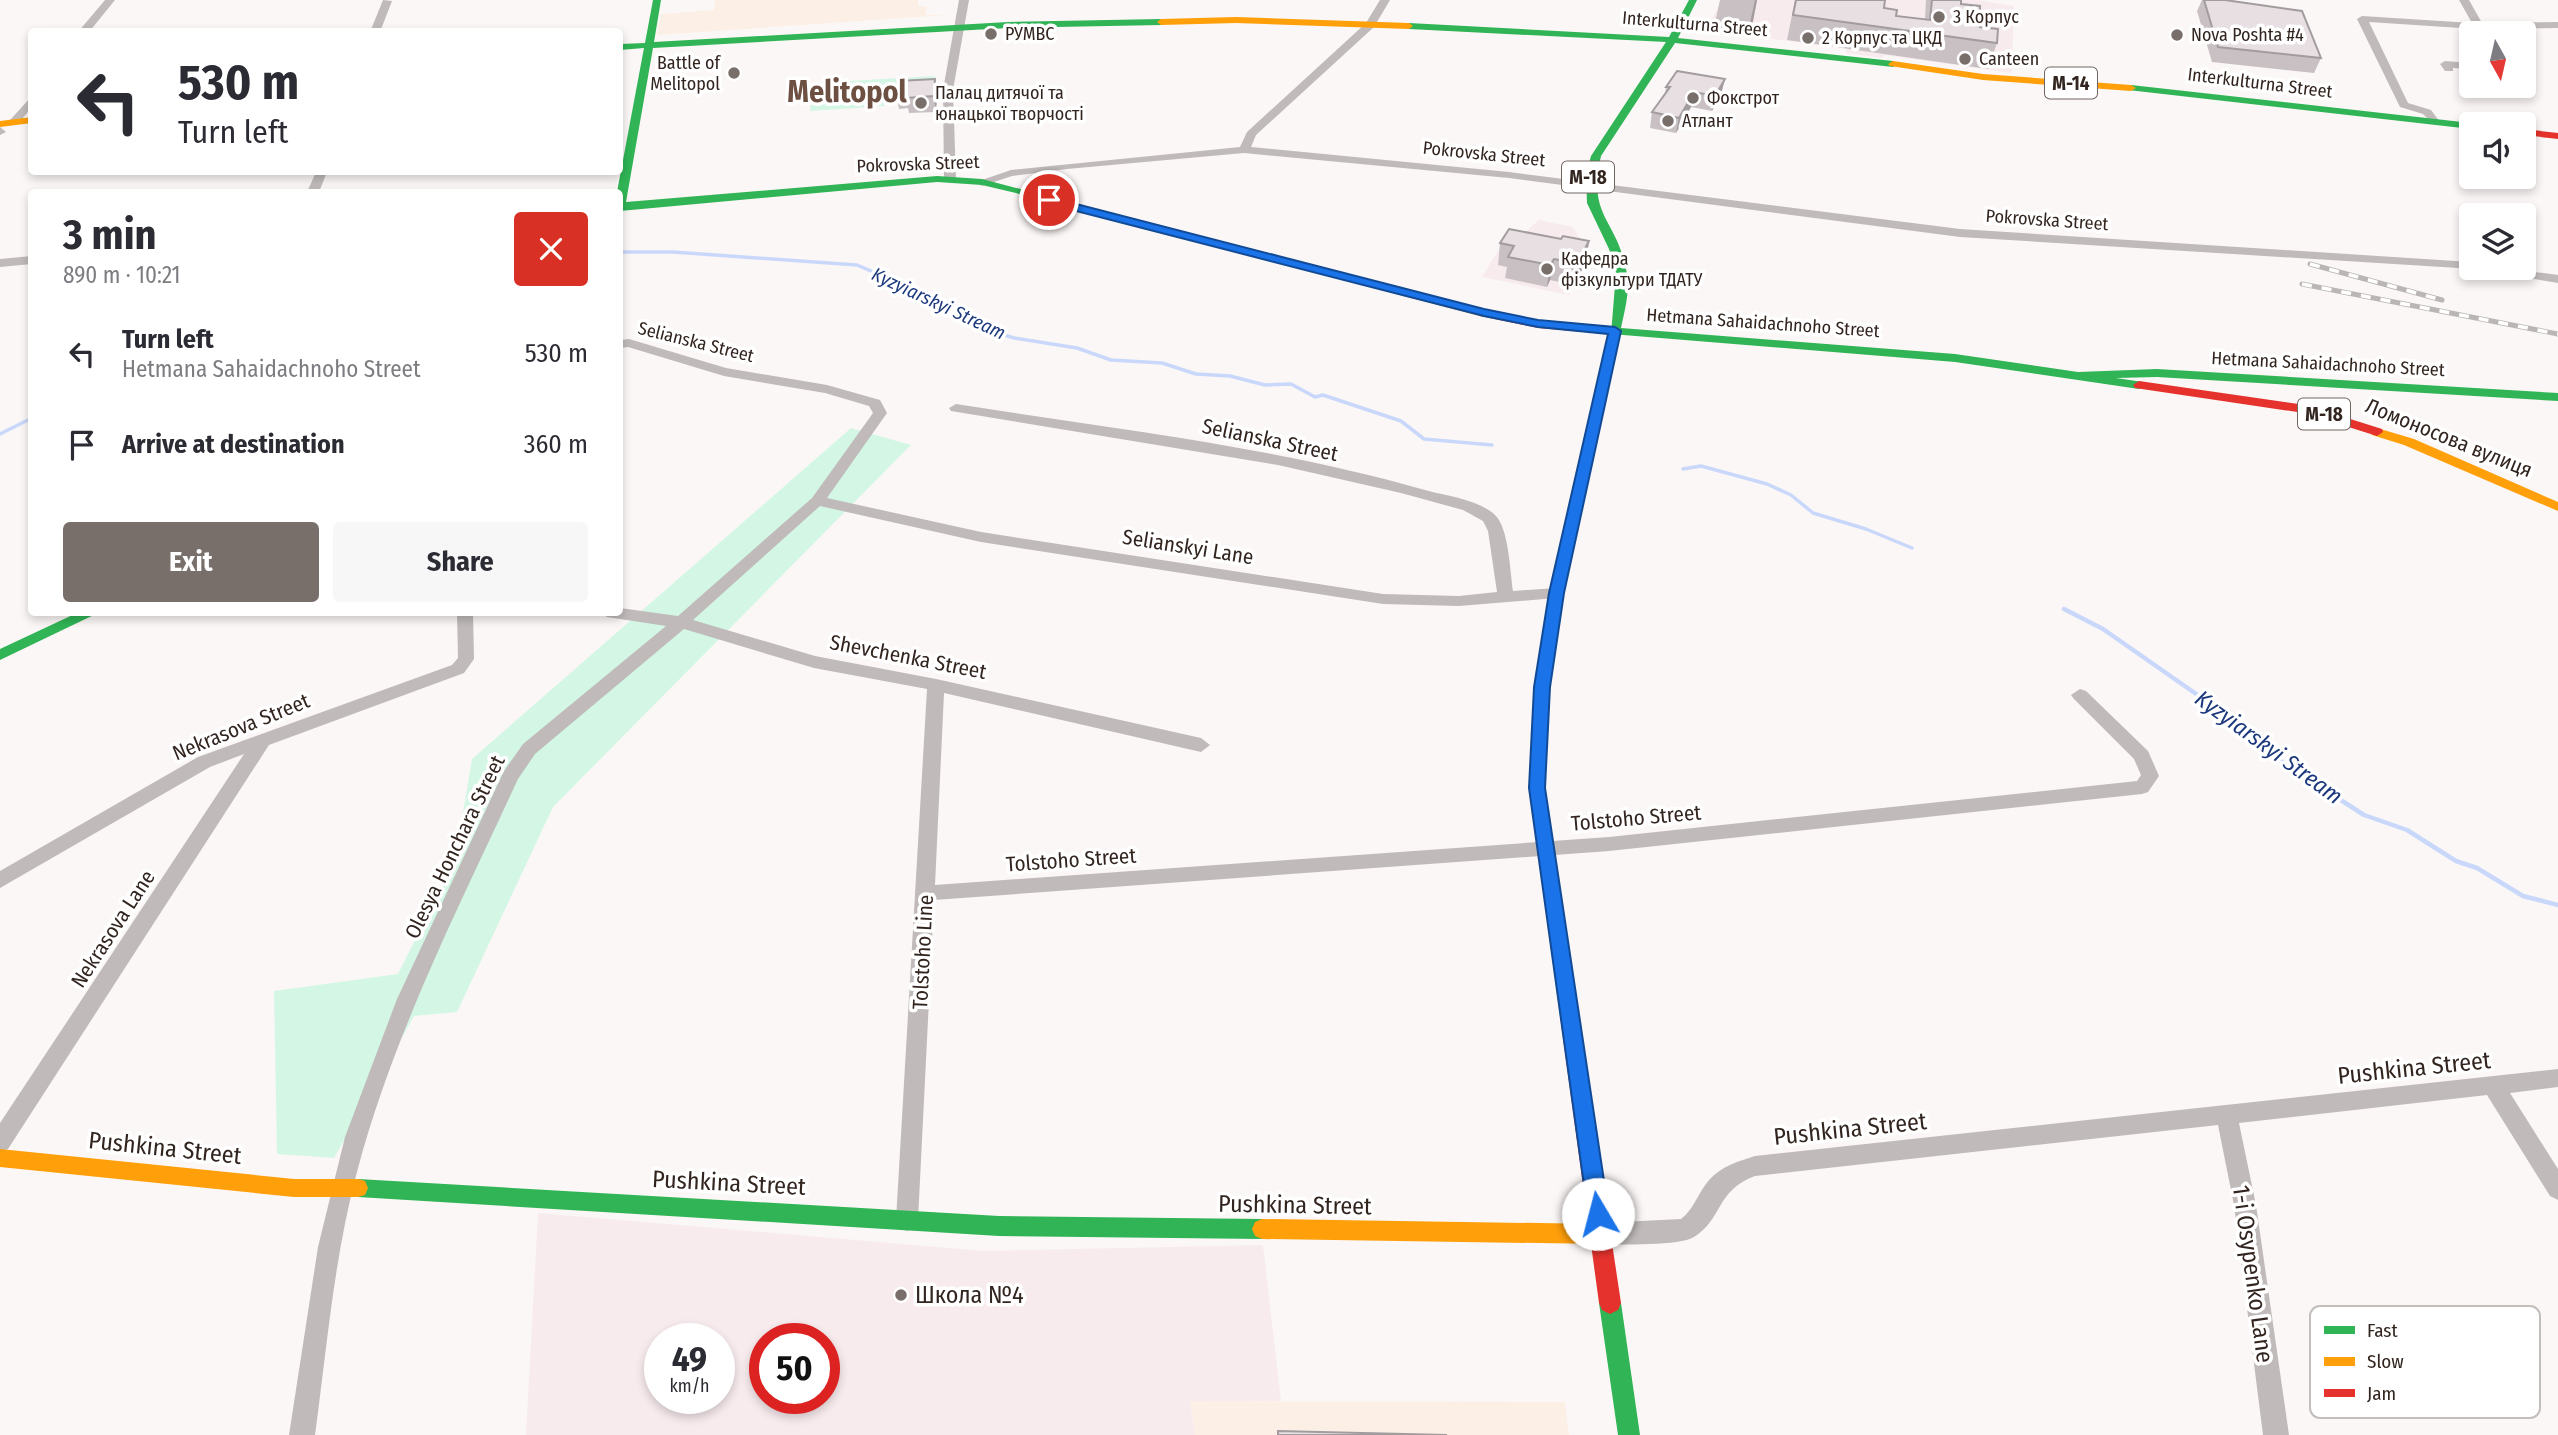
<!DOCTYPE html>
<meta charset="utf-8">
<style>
body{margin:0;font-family:"Fira Sans Condensed",sans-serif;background:#f7f7f7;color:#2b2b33;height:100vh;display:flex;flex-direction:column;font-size:26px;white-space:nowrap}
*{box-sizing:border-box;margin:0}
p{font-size:23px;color:#7c7c81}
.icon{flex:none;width:38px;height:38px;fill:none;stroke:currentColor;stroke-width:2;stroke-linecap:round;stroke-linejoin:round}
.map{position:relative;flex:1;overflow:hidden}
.side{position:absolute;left:28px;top:189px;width:595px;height:427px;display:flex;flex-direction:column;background:#fff;border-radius:7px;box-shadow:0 4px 10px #0003}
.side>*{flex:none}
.banner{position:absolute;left:28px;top:28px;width:595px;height:147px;border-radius:7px;box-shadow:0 4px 10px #0003;background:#fff;color:#2b2b33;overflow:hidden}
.needle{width:46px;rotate:172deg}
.tools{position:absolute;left:2459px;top:21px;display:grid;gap:14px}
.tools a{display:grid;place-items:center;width:77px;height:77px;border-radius:7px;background:#fff;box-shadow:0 4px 10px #0003;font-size:35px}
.speed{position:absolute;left:644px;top:1323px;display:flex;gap:14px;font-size:35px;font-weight:700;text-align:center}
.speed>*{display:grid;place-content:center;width:91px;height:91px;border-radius:50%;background:#fff;box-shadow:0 4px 10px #0003;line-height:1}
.speed small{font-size:18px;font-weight:400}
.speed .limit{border:10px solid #d22;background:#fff;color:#111}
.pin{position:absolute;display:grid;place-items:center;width:60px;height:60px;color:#fff;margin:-30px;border:4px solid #fff;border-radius:50%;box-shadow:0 2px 7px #0007}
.me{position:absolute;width:77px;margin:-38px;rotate:352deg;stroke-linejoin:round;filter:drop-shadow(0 0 5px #0008)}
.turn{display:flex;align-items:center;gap:24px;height:147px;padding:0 35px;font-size:32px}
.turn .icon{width:91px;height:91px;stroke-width:2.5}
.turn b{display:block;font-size:49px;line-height:60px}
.round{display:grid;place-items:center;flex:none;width:74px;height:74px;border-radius:7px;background:#f7f7f7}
.summary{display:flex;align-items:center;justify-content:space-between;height:119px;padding:0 35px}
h1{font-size:42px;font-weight:700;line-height:52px}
.button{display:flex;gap:14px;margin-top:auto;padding:14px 35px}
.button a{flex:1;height:80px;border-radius:7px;background:#786e6a;color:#fff;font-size:28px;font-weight:700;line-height:80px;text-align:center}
.button a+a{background:#f7f7f7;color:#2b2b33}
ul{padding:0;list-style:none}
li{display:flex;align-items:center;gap:21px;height:91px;padding:0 35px}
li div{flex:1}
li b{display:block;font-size:26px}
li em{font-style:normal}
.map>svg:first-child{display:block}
.commercial{fill:#fcf0e6}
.education{fill:#f8ebee;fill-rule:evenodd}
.green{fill:#d4f7e5}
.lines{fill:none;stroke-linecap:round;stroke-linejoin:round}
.stream-far1{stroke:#c9d8fa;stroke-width:3.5}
.stream{stroke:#c9d8fa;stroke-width:4.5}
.street{fill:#c0bbba;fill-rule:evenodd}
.fast{fill:#30b455;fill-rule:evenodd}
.slow{fill:#ff9f0a;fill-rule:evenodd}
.jam{fill:#e5322d;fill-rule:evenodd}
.rail-casing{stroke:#bab6b5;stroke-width:5}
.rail{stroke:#fff;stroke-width:3.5;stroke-dasharray:10;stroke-linecap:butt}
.wall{fill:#c8c0c3}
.shaded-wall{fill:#a29c9f}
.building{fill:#e8dfe3;stroke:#a29c9f;stroke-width:2}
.route{fill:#1a73e8;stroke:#114b97;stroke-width:2}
.poi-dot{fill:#786e6a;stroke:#fff;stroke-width:2.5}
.labels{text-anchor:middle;stroke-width:7;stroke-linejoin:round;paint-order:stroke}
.far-poi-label{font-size:18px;fill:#32251f;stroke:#fff;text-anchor:start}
.far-street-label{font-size:18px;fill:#32251f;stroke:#fff}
.shield{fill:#fff;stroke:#706662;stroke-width:2}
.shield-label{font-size:19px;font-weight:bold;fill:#32251f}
.far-water-label{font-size:19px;font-style:italic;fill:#1d397d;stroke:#fff}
.street-label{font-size:21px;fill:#32251f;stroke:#fff}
.water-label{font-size:23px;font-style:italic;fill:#1d397d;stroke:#fff}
.near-street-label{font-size:24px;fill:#32251f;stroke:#fff}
.near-poi-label{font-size:24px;fill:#32251f;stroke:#fff;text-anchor:start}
.far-town-label{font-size:30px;font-weight:bold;fill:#6e5043;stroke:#fff}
.key{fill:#fff;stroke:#c2bebc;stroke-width:2}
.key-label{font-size:19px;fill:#32251f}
</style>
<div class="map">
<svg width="2558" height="1435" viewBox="0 0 2558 1435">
<rect width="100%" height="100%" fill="#fbf7f6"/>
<path class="commercial" d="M715,0h203v6h9l-2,9h23l-291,20 4,-21 53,-4z
M1190,1401l375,1 4,33h-374z"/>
<path class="education" d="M1722,0h256l36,6 -2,67 -128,-18 -2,3 -36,-5 1,-5 -134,-16 -6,-4z
M1539,220l34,7 8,14 5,21 -17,33 -87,-18 22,-36 9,2z
M538,1213l446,38 279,-6 18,156h-91l5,34h-669zM660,1339h59v59h-59zM765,1339h59v59h-59z"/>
<path class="green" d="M935,76v17l-50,3 -1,10 -74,5 4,-28z
M851,428l60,17 -358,362 -96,205 -43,4 -80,142 -57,-4 -3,-163 124,-17 57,-114 17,-101z"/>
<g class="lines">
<path class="stream-far1" d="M620,252h53l184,13 102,44 32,22 23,7 63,10 34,12 51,3 34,11 34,2 35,9 26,-1 24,13 8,-2 78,26 23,18 68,6
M0,434l32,-16
M1683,469l18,-3 66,18 24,11 22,18 53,16 46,19"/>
<path class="stream" d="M2064,609l39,20 129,90 44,39 88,57 43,15 49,31 21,7 46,28 35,9"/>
<path class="street" d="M105,0h10l-26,32h-11z
M383,0l9,1 -12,31h-10z
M959,0h10l-16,90 3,89 -6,3 -6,-3 -1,-89z
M1380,0h10l-16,27 -118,108 -5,12 258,25 451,57 511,33v6h34l53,7v8l-84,-14 -514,-32 -451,-59 -265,-25 -177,16 -55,7 -30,10 -6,-4 35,-12 229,-23 7,-15 119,-109z
M2459,0h10l13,23 76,-1v6l-72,1 2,4h-10l-2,-4 -107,-7 39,81 23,7 9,12 -6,3 -11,-11 -23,-7 -43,-88 5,-3 110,7z
M2445,61l26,2v6l-18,-1v3h-8l-5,-7z
M32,96v11l-14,17h-8v-4z
M0,127l6,5 -6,3z
M316,172h11l-8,20h-12z
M32,256v8l-32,3v-8z
M629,339l97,29 101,17 53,15 7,13 -60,85 154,34 402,62 76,2 38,-4 -9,-61 -5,-10 -20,-11 -62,-17 -123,-28 -327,-54 -2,-3 7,-4c156,25 316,42 469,86 21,6 53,9 70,25 14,13 15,57 18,76l43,-3 8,5 -8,5 -97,8 -76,-2 -402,-62 -161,-36 -127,114 122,36 121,23 265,59 9,7 -9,7 -257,-59 -9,192 674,-48 528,-56 4,-6 -7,-16 -60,-60 -3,-4 9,-6 6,2 62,60 11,25 -11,16 -6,2 -533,57 -675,49 -16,320 -3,8 -8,3 -8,-3 -3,-8 31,-531 -113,-21 -130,-39 -149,125 -17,25c-59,128 -125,256 -161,393 -23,86 -30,175 -42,263h-26l29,-188 27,-110 52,-138 107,-228 19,-27 143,-118 -59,-9 -8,-5h21v-4l58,8 134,-118 61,-85 -4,-7 -44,-13 -101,-17 -96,-29 -8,1v-8z
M457,612h16l1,47 -10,14 -195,72 -261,404 -8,3v-29l244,-369 -34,13 -210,121v-17l198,-114 254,-92 6,-7z
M2558,1069v18l-48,6 48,76v31l-8,-4 -63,-101 -248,28 17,82 33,230h-26l-29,-230 -16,-80 -463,51c-39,14 -32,43 -61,61 -14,9 -73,7 -93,8l-8,-3 -4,-8 4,-8 8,-3 80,-4c14,-11 17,-27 29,-40 12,-13 29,-18 45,-23z"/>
<path class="fast" d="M653,0h8l-7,42 354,-20 153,-3 4,3 -4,3 -153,3 -355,20 -27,154 311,-26 45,3 92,24v4l-92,-22 -45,-3 -317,29v-19h-3l27,-144 -24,2v-6l25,-1z
M1689,0h8l-19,38 215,23 5,3 -5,3 -218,-24 -74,113c-14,61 15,62 25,113 5,19 -1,40 -5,59l334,26 123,18 79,-3 401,24v8l-401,-24 -41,1 27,4 2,3 -6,4 -184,-27 -344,-28 5,-61 -7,-24 -22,-46 -1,-28 5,-19 75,-114 -257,-13 -4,-3 4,-3 260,14z
M2131,85l340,38 4,1h-4v5l-343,-39 -2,-2z
M1576,501l7,4 -20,88 -13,94 -5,101 33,228 -2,6 -7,2 -7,-2 -2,-6 -31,-228 5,-101 15,-94 20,-88z
M79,612h21l-100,48v-11z
M358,1179l641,37 263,3 7,3 3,7 -3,7 -7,3 -263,-3 -641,-39 -7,-2 -3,-7 3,-7z
M1610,1292l8,4 3,7 19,132h-22l-19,-132 3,-7z"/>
<path class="slow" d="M1236,17l173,6 4,3 -4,3 -173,-6 -75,2 -4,-3 4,-3z
M1893,61l90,13 148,11 5,3 -5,3 -148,-11 -93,-14 -2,-2z
M32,117v6l-32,4v-6z
M1070,202l418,108 2,3 -6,4 -4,-1 -414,-109 -1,-2z
M2377,428l37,11 144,63v9l-154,-66 -32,-10 -1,-3z
M0,1149l294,30h64l7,2 3,7 -3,7 -7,2h-64l-294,-30z
M1262,1219l339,5 7,3 3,7 -3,7 -7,3 -339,-5 -7,-3 -3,-7 3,-7z"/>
<path class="jam" d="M2524,129l34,4v6l-34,-4z
M1484,309l54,11 77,7 6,4 -40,177h-10l-2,-3 39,-171 -70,-6 -58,-12 -2,-3z
M2139,381l167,24 76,24 1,3 -6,4 -73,-23 -169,-25 -2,-3z
M1569,1008l7,2 2,6 43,287 -3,7 -8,4 -8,-4 -3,-7 -39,-287 2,-6z"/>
<defs>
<path id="rail" d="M2310,264l132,36
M2302,284l256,50"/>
</defs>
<use href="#rail" class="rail-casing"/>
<use href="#rail" class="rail"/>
</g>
<path class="wall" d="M1720,0h37l-4,21 -6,16 -34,-5z
M1795,0h90l-1,8 12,8 29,4 1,-20h35v4l19,23 17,16 -9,26 -201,-29z
M2202,0h23l96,58 -7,15 -102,-11 -15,-51z
M935,79l2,15 -1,18 -27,1 -1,-5 -9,1 -3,-16z
M1725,79l-4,15 -9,17 -21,-4 -15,26 -26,-5 2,-16 13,-18 1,-7z
M1561,239l28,2 -3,21 -12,23 -24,-5 -3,7 -42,-9 2,-11 -9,-2 2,-22z"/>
<path class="shaded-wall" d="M1755,0h2l-4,21 -6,16z
M935,79l2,15 -1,18 -2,-16z
M1725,79l-4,15 -9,17 3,-15z
M1694,92l-3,15 -15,26 3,-15z
M1589,241l-3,21 -12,23 3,-22z
M1554,259l-4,21 -3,7 3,-22z"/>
<path class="building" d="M1796,0h89l-1,8 13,2 -1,6 34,4 2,-20h29v4l19,2v21l18,2 -1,14 -204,-28z
M2204,0h21l77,11 19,47 -103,-11z
M1677,71l48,8 -10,17 -21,-4 -15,26 -27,-6 18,-25h-4z
M935,79l-1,17 -28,2 1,-5h-11l2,-12z
M1509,229l52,10 2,-3 26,5 -12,22 -23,-4 -4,6 -42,-8 6,-11 -14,-3z
M1278,1431l169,4h-169z"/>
<path class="route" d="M1049,197l435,112 54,11 77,7 6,4 -57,262 -14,94 -5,101 64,426 -3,7 -8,3 -7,-3 -3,-7 -59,-426 5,-101 15,-94 59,-259 -70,-7 -54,-11 -439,-113v-5z"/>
<g class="poi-dot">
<circle cx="1939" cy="17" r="7"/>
<circle cx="991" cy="34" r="7"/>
<circle cx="2177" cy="35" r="7"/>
<circle cx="1808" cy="38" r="7"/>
<circle cx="1965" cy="59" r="7"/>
<circle cx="734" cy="73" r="7"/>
<circle cx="1693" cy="98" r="7"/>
<circle cx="921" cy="103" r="7"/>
<circle cx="1668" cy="121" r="7"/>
<circle cx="1547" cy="269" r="7"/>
<circle cx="901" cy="1295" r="7"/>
</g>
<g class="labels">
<g class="far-poi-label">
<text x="1953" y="23">3 Корпус</text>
<text x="1005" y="40">РУМВC</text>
<text x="2191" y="41">Nova Poshta #4</text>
<text x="1822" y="44">2 Корпус та ЦКД</text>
<text x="1979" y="65">Canteen</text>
<text x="720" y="69" text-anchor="end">Battle of<tspan x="720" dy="21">Melitopol</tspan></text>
<text x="935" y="99">Палац дитячої та<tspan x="935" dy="21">юнацької творчості</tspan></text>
<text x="1707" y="104">Фокстрот</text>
<text x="1682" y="127">Атлант</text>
<text x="1561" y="265">Кафедра<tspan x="1561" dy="21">фізкультури ТДАТУ</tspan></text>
</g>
<g class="far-street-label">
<text transform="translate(1695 24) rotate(5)" y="6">Interkulturna Street</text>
<text transform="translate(2260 83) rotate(7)" y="6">Interkulturna Street</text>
<text transform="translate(1484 154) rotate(6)" y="6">Pokrovska Street</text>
<text transform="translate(918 164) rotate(-2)" y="6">Pokrovska Street</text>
<text transform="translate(2047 220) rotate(4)" y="6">Pokrovska Street</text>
<text transform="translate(1763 323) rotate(4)" y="6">Hetmana Sahaidachnoho Street</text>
<text transform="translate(696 342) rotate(14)" y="6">Selianska Street</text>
<text transform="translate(2328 364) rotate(3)" y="6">Hetmana Sahaidachnoho Street</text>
</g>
<g class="shield">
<rect x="2045" y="67.5" width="52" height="31" rx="5"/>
<rect x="1562" y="161.5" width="52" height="31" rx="5"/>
<rect x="2298" y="398.5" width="52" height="31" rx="5"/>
</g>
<g class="shield-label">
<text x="2071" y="90">М-14</text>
<text x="1588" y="184">М-18</text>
<text x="2324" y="421">М-18</text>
</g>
<g class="far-water-label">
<text transform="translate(939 303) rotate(25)" y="7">Kyzyiarskyi Stream</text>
</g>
<g class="street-label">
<text transform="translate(2449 438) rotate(22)" y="7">Ломоносова вулиця</text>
<text transform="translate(1270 440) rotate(12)" y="7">Selianska Street</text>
<text transform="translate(1188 547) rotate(9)" y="7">Selianskyi Lane</text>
<text transform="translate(908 657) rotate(11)" y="7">Shevchenka Street</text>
<text transform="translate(241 727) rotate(-22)" y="7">Nekrasova Street</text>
<text transform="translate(1636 818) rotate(-5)" y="7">Tolstoho Street</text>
<text transform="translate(455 847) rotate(-64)" y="7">Olesya Honchara Street</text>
<text transform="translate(1071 860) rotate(-4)" y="7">Tolstoho Street</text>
<text transform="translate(113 929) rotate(-57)" y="7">Nekrasova Lane</text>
<text transform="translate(923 952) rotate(-87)" y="7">Tolstoho Line</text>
</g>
<g class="water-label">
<text transform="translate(2269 747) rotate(36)" y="8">Kyzyiarskyi Stream</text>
</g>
<g class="near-street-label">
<text transform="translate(2414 1068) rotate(-6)" y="8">Pushkina Street</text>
<text transform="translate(1850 1129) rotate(-6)" y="8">Pushkina Street</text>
<text transform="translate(165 1148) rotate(6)" y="8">Pushkina Street</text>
<text transform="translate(729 1183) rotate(3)" y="8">Pushkina Street</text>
<text transform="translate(1295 1205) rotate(1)" y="8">Pushkina Street</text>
<text transform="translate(2253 1274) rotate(82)" y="8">1-i Osypenko Lane</text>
</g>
<g class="near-poi-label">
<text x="915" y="1303">Школа №4</text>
</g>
<g class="far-town-label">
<text x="847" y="102">Melitopol</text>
</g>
</g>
<rect x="2310" y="1306" width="230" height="112" rx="10" class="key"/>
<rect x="2324" y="1326" width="31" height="8" fill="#30b455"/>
<rect x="2324" y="1357" width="31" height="9" fill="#ff9f0a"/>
<rect x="2324" y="1389" width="31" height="8" fill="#e5322d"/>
<g class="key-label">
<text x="2367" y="1337">Fast</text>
<text x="2367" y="1368">Slow</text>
<text x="2367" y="1400">Jam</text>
</g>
</svg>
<div class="tools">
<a><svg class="needle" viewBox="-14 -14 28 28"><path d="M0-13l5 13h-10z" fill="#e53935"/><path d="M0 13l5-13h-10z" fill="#7c7c81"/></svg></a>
<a><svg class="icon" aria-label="sound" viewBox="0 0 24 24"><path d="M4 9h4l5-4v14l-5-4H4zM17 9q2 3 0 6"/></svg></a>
<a><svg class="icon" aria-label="layers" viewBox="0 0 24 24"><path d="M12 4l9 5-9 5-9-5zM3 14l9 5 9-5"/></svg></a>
</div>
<div class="speed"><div>49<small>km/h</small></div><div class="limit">50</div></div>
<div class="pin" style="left:1049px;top:200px;background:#d93025"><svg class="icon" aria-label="arrive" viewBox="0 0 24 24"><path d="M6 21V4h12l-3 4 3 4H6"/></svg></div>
<svg class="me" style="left:1598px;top:1214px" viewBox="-20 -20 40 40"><circle r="19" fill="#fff"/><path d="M0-13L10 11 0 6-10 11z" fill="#1a73e8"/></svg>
<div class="banner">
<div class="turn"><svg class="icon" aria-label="left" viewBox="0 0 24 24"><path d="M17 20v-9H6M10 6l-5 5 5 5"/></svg><div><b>530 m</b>Turn left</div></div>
</div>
<section class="side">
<div class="summary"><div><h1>3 min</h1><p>890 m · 10:21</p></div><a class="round" style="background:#d93025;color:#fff"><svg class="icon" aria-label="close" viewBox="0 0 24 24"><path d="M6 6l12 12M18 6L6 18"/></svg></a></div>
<ul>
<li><svg class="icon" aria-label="left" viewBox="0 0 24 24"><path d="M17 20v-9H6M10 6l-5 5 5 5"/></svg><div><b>Turn left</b><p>Hetmana Sahaidachnoho Street</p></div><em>530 m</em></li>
<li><svg class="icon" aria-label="arrive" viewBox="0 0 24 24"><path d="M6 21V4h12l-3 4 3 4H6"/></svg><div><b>Arrive at destination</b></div><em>360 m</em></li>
</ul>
<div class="button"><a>Exit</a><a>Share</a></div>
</section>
</div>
